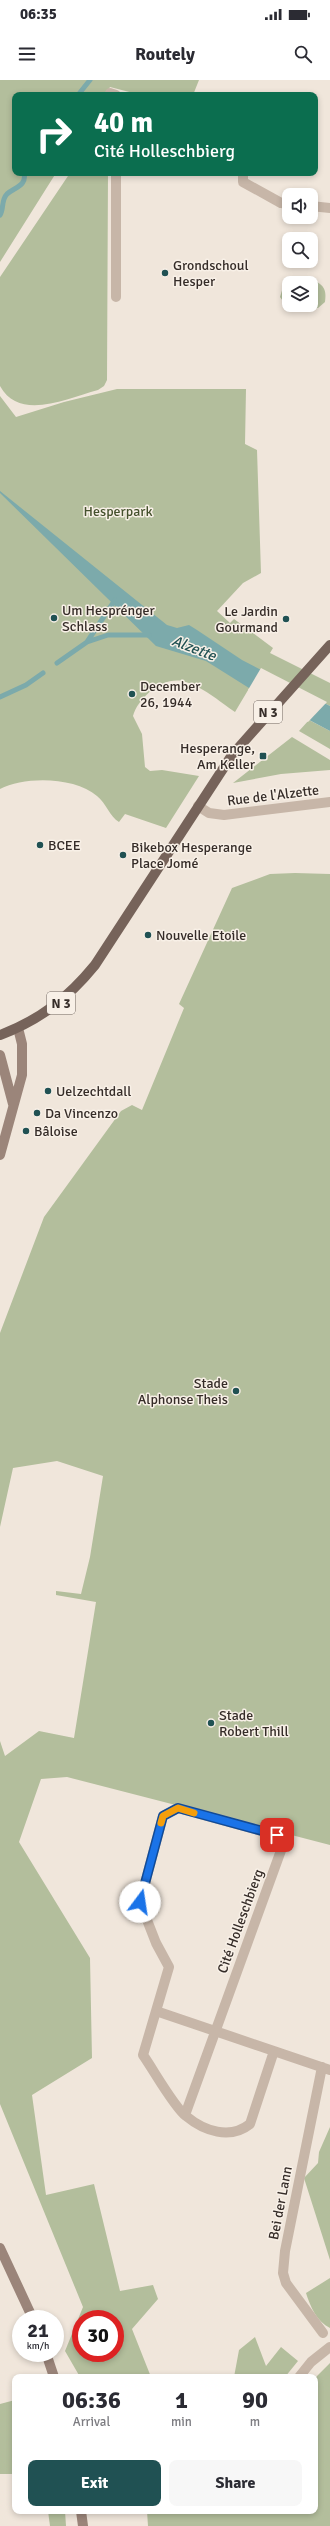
<!DOCTYPE html>
<meta charset="utf-8">
<style>
body{margin:0;font-family:Signika,sans-serif;background:#f7f7f7;color:#2b2b33;height:100vh;display:flex;flex-direction:column;font-size:15px;white-space:nowrap}
*{box-sizing:border-box;margin:0}
p{font-size:13px;color:#7c7c81}
.icon{flex:none;width:22px;height:22px;fill:none;stroke:currentColor;stroke-width:2;stroke-linecap:round;stroke-linejoin:round}
.map{position:relative;flex:1;overflow:hidden}
.side{position:absolute;left:12px;top:2294px;width:306px;height:140px;display:flex;flex-direction:column;background:#fff;border-radius:8px;box-shadow:0 2px 6px #0003}
.side>*{flex:none}
.banner{position:absolute;left:12px;top:12px;width:306px;height:84px;border-radius:8px;box-shadow:0 2px 6px #0003;background:#0b6e4f;color:#fff;overflow:hidden}
.tools{position:absolute;left:282px;top:108px;display:grid;gap:8px}
.tools a{display:grid;place-items:center;width:36px;height:36px;border-radius:8px;background:#fff;box-shadow:0 2px 6px #0003;font-size:20px}
.speed{position:absolute;left:12px;top:2230px;display:flex;gap:8px;font-size:20px;font-weight:700;text-align:center}
.speed>*{display:grid;place-content:center;width:52px;height:52px;border-radius:50%;background:#fff;box-shadow:0 2px 6px #0003;line-height:1}
.speed small{font-size:10px;font-weight:400}
.speed .limit{border:6px solid #d22;background:#fff;color:#111}
.pin{position:absolute;display:grid;place-items:center;width:34px;height:34px;color:#fff;margin:-17px;border-radius:8px;box-shadow:0 2px 6px #0006}
.me{position:absolute;width:44px;margin:-22px;rotate:14deg;stroke-linejoin:round;filter:drop-shadow(0 0 3px #0008)}
.turn{display:flex;align-items:center;gap:14px;height:84px;padding:0 16px;font-size:18px}
.turn .icon{width:52px;height:52px;stroke-width:2.5}
.turn b{display:block;font-size:28px;line-height:34px}
.eta{display:flex;justify-content:space-evenly;align-items:center;height:68px;text-align:center}
.eta b{font-size:24px;font-weight:700;line-height:28px}
.button{display:flex;gap:8px;margin-top:auto;padding:8px 16px}
.button a{flex:1;height:46px;border-radius:8px;background:#205153;color:#fff;font-size:16px;font-weight:700;line-height:46px;text-align:center}
.button a+a{background:#f7f7f7;color:#2b2b33}
.status{display:flex;justify-content:space-between;align-items:center;height:28px;padding:0 20px;background:#fff;direction:ltr}
.status svg{height:11px;fill:currentColor}
header{display:flex;justify-content:space-between;align-items:center;height:52px;padding:0 16px;background:#fff;font-size:18px;font-weight:700}
.map>svg:first-child{display:block}
.green{fill:#b3be9c;fill-rule:evenodd}
.water{fill:#7caaab}
.pier{fill:#f0e6db}
.lines{fill:none;stroke-linecap:round;stroke-linejoin:round}
.stream{stroke:#7caaab;stroke-width:5}
.pedestrian{stroke:#c7b6a8;stroke-width:10}
.minor{stroke:#c7b6a8;stroke-width:10}
.secondary{stroke:#9b857a;stroke-width:10}
.primary{stroke:#76635a;stroke-width:10}
.route-casing{stroke:#114b97;stroke-width:10}
.route{stroke:#1a73e8;stroke-width:7}
.slow{stroke:#f59e0b;stroke-width:7}
.poi-dot{fill:#205153;stroke:#f8f0e7;stroke-width:1.5}
.labels{text-anchor:middle;stroke-width:3;stroke-linejoin:round;paint-order:stroke}
.shield{fill:#f8f0e7;stroke:#706761;stroke-width:1}
.shield-label{font-size:13px;font-weight:bold;fill:#352c28}
.poi-label{font-size:14px;fill:#352c28;stroke:#f8f0e7;text-anchor:start}
.park-label{font-size:14px;fill:#45512d;stroke:#f8f0e7}
.street-label{font-size:14px;fill:#352c28;stroke:#f8f0e7}
.water-label{font-size:15px;font-style:italic;fill:#205153;stroke:#f8f0e7}
</style>
<div class="status"><b>06:35</b><svg viewBox="0 0 49 12"><path d="M0 12V9h3v3zM5 12V6h3v6zM10 12V3h3v9zM15 12V0h3v12zM26 1h20v11H26zM47 4h2v5h-2z"/></svg></div>
<header><svg class="icon" aria-label="menu" viewBox="0 0 24 24"><path d="M4 6h16M4 12h16M4 18h16"/></svg>Routely<svg class="icon" aria-label="search" viewBox="0 0 24 24"><circle cx="10" cy="10" r="6"/><path d="M15 15l6 6"/></svg></header>
<div class="map">
<svg width="330" height="2446" viewBox="0 0 330 2446">
<rect width="100%" height="100%" fill="#f0e6db"/>
<path class="green" d="M0,0h199l-6,15h-52l-31,-8 -5,8h-90v78h41l-56,89z
M70,93h38l-1,207 -3,6 -6,4c-31,8 -78,32 -98,-4v-109z
M317,202c9,5 9,11 8,20l-7,6h-30l-8,-11 3,-10 6,-4v22h22v-22h-22z
M117,309h129l-1,55 12,6 4,123 -18,10 -26,28 13,12 4,-4 39,29 -3,5 60,30v23l-70,-36 -25,42c-15,-10 -34,-27 -53,-31 -20,-4 -44,17 -49,35l9,18 3,33 5,4 12,-1 37,6 -33,52 -41,-14 -6,8c-9,-5 -13,-19 -22,-26 -22,-19 -72,-20 -97,-7v-393l16,21 48,-15z
M309,640l21,11v18l-31,-18z
M292,657l38,23v10l-49,4 -48,9z
M295,793l35,1v971l-263,-68 -26,2 -22,63 71,116 2,100 -60,37 14,100 48,-11 26,107 33,-6 5,14 -26,30 19,48h-71l-15,-26 18,-44 -83,-203v-363l5,15 34,-25 35,7 22,-136 -40,-7v-4l25,3 9,-37 13,-81 -46,-15 -44,7 -13,59v-194l44,-116 77,-106 11,-6 10,5 42,-102 -5,-4 53,-116 38,-14zM81,2239h34v34h-34z
M330,2047v133l-26,-82 14,-15 1,-11z
M330,2198v50c-13,-6 -20,-22 -24,-35z
M255,2257l11,29 15,-19 17,14 -13,16h-51l5,-27z
M330,2283v163h-182l-1,-15h168v-133z
M15,2320v74h-15v-70z
M48,2431h17l1,15h-16z"/>
<path class="water" d="M0,411l167,134 10,3 12,-3 8,5 45,30 88,46v25l-81,-43 -43,-27 -50,-15 -156,-153z"/>
<path class="pier" d="M261,588l66,34 -19,20 -60,-32z"/>
<g class="lines">
<path class="stream" d="M78,15l12,-15
M0,135c4,-6 1,-15 7,-21 8,-7 20,-8 17,-21
M87,562l21,-7h41
M57,583l30,-21 28,-42
M0,617l26,-12 17,-12"/>
<path class="pedestrian" d="M110,13l6,2
M116,93v124
M243,93v9l38,21 8,1
M311,126l19,2"/>
<path class="minor" d="M198,726l11,7 15,2 106,-13
M156,1931l-13,44c10,14 31,52 43,61 18,15 44,24 64,8l24,-73
M322,1987l-37,184 -2,22 3,10 37,50
M185,2035l98,-270 -6,-10 -99,-27 -15,8 -23,86 16,41 13,24 -13,44 174,59
M299,2297l12,-15 19,-15"/>
<path class="secondary" d="M0,975l13,49
M0,1075l22,-80v-31l-4,-16
M0,2168l33,71
M46,2273l8,24
M81,2431l2,15"/>
<path class="primary" d="M0,955c40,-15 68,-37 95,-70l137,-210 98,-110"/>
</g>
<g class="lines">
<defs>
<path id="route" d="M140,1822l23,-86 15,-8 99,27"/>
</defs>
<use href="#route" class="route-casing"/>
<use href="#route" class="route"/>
<path class="slow" d="M161,1743l2,-7 15,-8 16,5"/>
</g>
<g class="poi-dot">
<circle cx="165" cy="193" r="4"/>
<circle cx="54" cy="538" r="4"/>
<circle cx="286" cy="539" r="4"/>
<circle cx="132" cy="614" r="4"/>
<rect x="259" y="672" width="8" height="8" rx="2"/>
<circle cx="40" cy="765" r="4"/>
<circle cx="123" cy="775" r="4"/>
<circle cx="148" cy="855" r="4"/>
<circle cx="48" cy="1011" r="4"/>
<circle cx="37" cy="1033" r="4"/>
<circle cx="26" cy="1051" r="4"/>
<circle cx="236" cy="1311" r="4"/>
<circle cx="211" cy="1643" r="4"/>
</g>
<g class="labels">
<g class="shield">
<rect x="254" y="621" width="28" height="22" rx="3"/>
<rect x="47" y="912" width="28" height="22" rx="3"/>
</g>
<g class="shield-label">
<text x="268" y="637">N 3</text>
<text x="61" y="928">N 3</text>
</g>
<g class="poi-label">
<text x="173" y="190">Grondschoul<tspan x="173" dy="16">Hesper</tspan></text>
<text x="62" y="535">Um Hesprénger<tspan x="62" dy="16">Schlass</tspan></text>
<text x="278" y="536" text-anchor="end">Le Jardin<tspan x="278" dy="16">Gourmand</tspan></text>
<text x="140" y="611">December<tspan x="140" dy="16">26, 1944</tspan></text>
<text x="255" y="673" text-anchor="end">Hesperange,<tspan x="255" dy="16">Am Keller</tspan></text>
<text x="48" y="770">BCEE</text>
<text x="131" y="772">Bikebox Hesperange<tspan x="131" dy="16">Place Jomé</tspan></text>
<text x="156" y="860">Nouvelle Etoile</text>
<text x="56" y="1016">Uelzechtdall</text>
<text x="45" y="1038">Da Vincenzo</text>
<text x="34" y="1056">Bâloise</text>
<text x="228" y="1308" text-anchor="end">Stade<tspan x="228" dy="16">Alphonse Theis</tspan></text>
<text x="219" y="1640">Stade<tspan x="219" dy="16">Robert Thill</tspan></text>
</g>
<g class="park-label">
<text x="118" y="436">Hesperpark</text>
</g>
<g class="street-label">
<text transform="translate(273 715) rotate(-7)" y="5">Rue de l'Alzette</text>
<text transform="translate(240 1841) rotate(-70)" y="5">Cité Holleschbierg</text>
<text transform="translate(280 2123) rotate(-79)" y="5">Bei der Lann</text>
</g>
<g class="water-label">
<text transform="translate(194 568) rotate(21)" y="5">Alzette</text>
</g>
</g>
</svg>
<div class="tools">
<a><svg class="icon" aria-label="sound" viewBox="0 0 24 24"><path d="M4 9h4l5-4v14l-5-4H4zM17 9q2 3 0 6"/></svg></a>
<a><svg class="icon" aria-label="search" viewBox="0 0 24 24"><circle cx="10" cy="10" r="6"/><path d="M15 15l6 6"/></svg></a>
<a><svg class="icon" aria-label="layers" viewBox="0 0 24 24"><path d="M12 4l9 5-9 5-9-5zM3 14l9 5 9-5"/></svg></a>
</div>
<div class="speed"><div>21<small>km/h</small></div><div class="limit">30</div></div>
<div class="pin" style="left:277px;top:1755px;background:#d93025"><svg class="icon" aria-label="arrive" viewBox="0 0 24 24"><path d="M6 21V4h12l-3 4 3 4H6"/></svg></div>
<svg class="me" style="left:140px;top:1822px" viewBox="-20 -20 40 40"><circle r="19" fill="#fff"/><path d="M0-13L10 11 0 6-10 11z" fill="#1a73e8"/></svg>
<div class="banner">
<div class="turn"><svg class="icon" aria-label="right" viewBox="0 0 24 24"><path d="M7 20v-9h11M14 6l5 5-5 5"/></svg><div><b>40 m</b>Cité Holleschbierg</div></div>
</div>
<section class="side">
<div class="eta">
<div><b>06:36</b><p>Arrival</p></div>
<div><b>1</b><p>min</p></div>
<div><b>90</b><p>m</p></div>
</div>
<div class="button"><a>Exit</a><a>Share</a></div>
</section>
</div>
